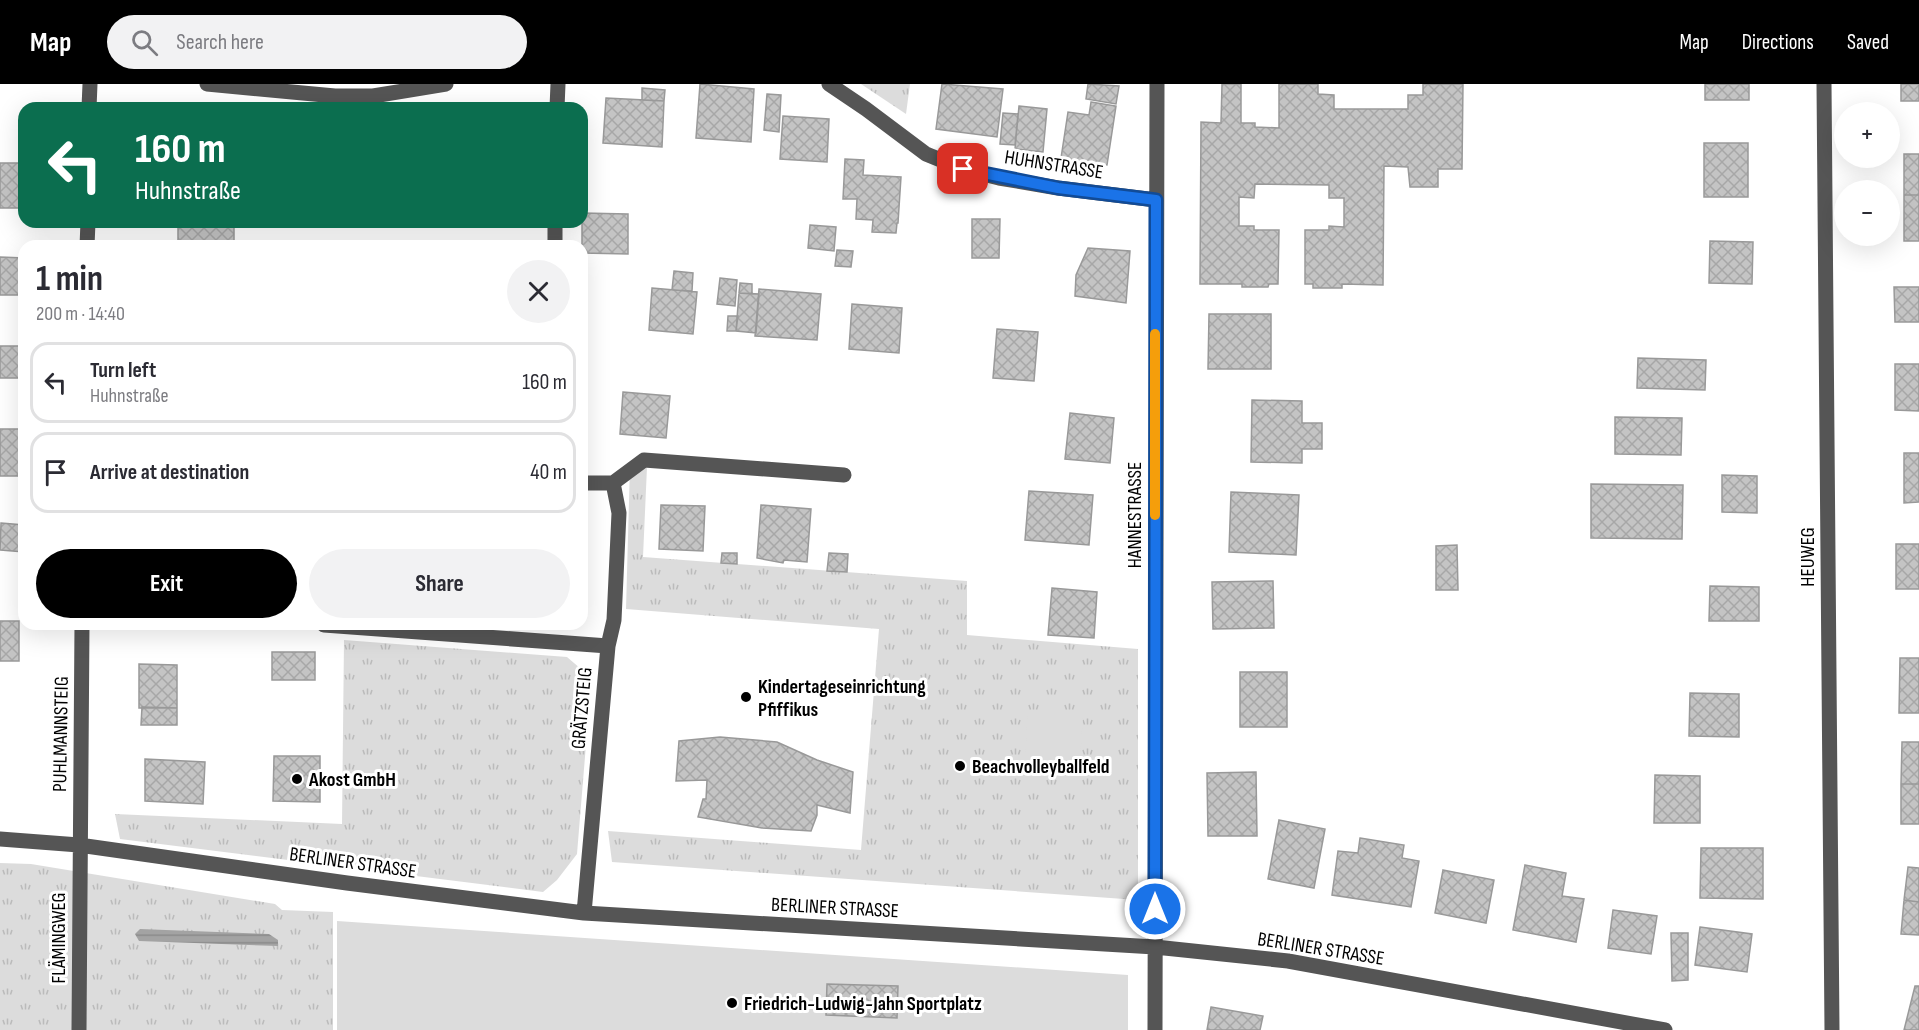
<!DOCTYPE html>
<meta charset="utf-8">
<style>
body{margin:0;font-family:"Sofia Sans Condensed",sans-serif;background:#f2f2f3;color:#2b2b33;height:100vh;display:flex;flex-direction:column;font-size:22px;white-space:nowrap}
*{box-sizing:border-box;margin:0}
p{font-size:20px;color:#7c7c81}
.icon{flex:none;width:33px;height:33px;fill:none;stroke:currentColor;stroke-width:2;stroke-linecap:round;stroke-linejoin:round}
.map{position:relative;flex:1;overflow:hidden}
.panel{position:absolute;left:18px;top:156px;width:570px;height:390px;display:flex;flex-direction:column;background:#fff;border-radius:18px;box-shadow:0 6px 24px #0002}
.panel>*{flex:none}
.guide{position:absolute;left:18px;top:18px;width:570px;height:126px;border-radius:18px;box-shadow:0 6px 24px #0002;background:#0b6e4f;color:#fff;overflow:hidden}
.controls{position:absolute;left:1834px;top:18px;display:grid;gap:12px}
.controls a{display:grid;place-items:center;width:66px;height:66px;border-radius:50%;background:#fff;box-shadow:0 6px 24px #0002;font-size:30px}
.pin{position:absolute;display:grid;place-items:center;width:51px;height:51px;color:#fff;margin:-26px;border-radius:12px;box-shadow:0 3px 9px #0006}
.me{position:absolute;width:66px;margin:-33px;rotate:0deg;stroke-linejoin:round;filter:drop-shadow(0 0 4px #0008)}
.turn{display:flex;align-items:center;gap:21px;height:126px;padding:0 18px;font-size:27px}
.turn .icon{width:78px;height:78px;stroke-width:2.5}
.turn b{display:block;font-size:42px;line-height:51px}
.round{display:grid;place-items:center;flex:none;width:63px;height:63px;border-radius:32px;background:#f2f2f3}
.head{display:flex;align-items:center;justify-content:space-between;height:102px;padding:0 18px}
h1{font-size:36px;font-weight:700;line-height:45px}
.primary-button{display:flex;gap:12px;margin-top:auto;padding:12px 18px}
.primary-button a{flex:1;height:69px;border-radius:36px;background:#000;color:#fff;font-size:24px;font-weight:700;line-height:69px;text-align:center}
.primary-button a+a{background:#f2f2f3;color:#2b2b33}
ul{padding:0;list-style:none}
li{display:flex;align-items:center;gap:18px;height:81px;margin:0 12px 9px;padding:0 6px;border:3px solid #e1e1e2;border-radius:18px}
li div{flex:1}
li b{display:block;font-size:22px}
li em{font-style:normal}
header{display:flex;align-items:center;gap:36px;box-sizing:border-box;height:84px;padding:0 30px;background:#000;color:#fff}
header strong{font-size:28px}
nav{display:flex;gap:33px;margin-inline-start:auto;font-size:21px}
.search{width:420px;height:54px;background:#f2f2f3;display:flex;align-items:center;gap:15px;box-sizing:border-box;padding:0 21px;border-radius:33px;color:#7c7c81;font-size:22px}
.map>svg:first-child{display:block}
.grass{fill:url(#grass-tufts)}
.pitch{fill:#dcdcdc}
.water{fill:url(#water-rules)}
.building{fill:url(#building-cross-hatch);stroke:#999;stroke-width:1.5}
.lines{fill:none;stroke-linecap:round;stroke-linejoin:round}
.minor{stroke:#555;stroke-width:15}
.route-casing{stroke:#114b97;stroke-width:15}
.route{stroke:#1a73e8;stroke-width:10}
.slow{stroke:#f59e0b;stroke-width:10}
.poi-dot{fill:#000;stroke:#fff;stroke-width:2}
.labels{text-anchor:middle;stroke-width:6;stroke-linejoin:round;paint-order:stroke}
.street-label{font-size:20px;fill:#000;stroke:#fff}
.poi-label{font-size:20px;font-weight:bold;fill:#000;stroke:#fff;text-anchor:start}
</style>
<header>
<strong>Map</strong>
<div class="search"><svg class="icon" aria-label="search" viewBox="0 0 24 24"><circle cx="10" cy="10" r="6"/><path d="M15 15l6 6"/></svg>Search here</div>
<nav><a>Map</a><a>Directions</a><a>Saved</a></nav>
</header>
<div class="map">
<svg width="1919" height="946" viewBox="0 0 1919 946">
<defs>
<pattern id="grass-tufts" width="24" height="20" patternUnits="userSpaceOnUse" patternTransform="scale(1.5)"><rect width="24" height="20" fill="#dcdcdc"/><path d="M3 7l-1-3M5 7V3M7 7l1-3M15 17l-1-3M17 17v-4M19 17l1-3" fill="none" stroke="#bbb"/></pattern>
<pattern id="water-rules" width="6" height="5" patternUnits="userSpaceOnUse" patternTransform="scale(1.5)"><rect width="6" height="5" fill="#a3a3a3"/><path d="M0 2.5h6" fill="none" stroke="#8b8b8b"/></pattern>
<pattern id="building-cross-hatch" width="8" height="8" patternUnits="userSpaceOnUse" patternTransform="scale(1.5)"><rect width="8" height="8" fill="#c4c4c4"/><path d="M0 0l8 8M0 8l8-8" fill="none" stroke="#a7a7a7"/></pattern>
</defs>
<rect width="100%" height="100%" fill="#fff"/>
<path class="grass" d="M861,0h49l-4,30z
M630,381l17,2 -4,90 324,24v54l171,14v251l-526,-38 -4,-31 253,19 18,-221 -253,-20z
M344,556l223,17 14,12 9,27 -13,158 -20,26 -14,12 -423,-53 -5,-25 227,10z
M0,779l31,1 244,40 7,6 51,2v118h-333z"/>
<path class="pitch" d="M1028,628l55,4 -3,45 -55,-5z
M337,837l791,54v55h-791z"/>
<path class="water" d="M140,845l129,5 9,6v6l-139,-5 -4,-7z"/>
<path class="building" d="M700,0l54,5 -3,53 -55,-4z
M942,0l61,5 -6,48 -61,-8z
M1088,0l31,2 -3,18 -30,-5z
M1222,0h19v39h14v4l24,1v-44h39v10l16,1v14h74v-14h15v-11h40l-1,85h-24v18h-28l-2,-20 -24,-1 -1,119 -41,-1v4h-29v-4h-8v-54h24v-4l15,1v-29h-15v-13l-74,-1 -1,14 -15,-1v29h15v4h25l-1,54h-9l-1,3h-26v-3h-42l1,-162 20,1z
M1705,0h44v16h-44z
M1901,0h18v17h-18z
M642,4l23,2 -1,11 -22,-1z
M767,10l14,1 -2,37 -15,-2z
M606,14l58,3 -2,46 -59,-4z
M1091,18l25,4 -9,59 -46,-7 7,-46 21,3z
M1019,22l28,3 -4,43 -28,-3z
M1003,29l15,1 -3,31 -15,-1z
M783,32l46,3 -2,43 -47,-3z
M1704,59h44v54h-44z
M1904,70h15v41h-15z
M845,75l19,1 -1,15 38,2 -3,46h-1l-1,10 -24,-1 1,-12 -17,-1 1,-20h-14z
M0,79h24v45h-24z
M1904,111h15v46h-15z
M582,129l46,1v40l-46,-1z
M972,135h28l-1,39h-27z
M178,138h56v24h-56z
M810,141l26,2 -2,24 -26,-3z
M1710,157l43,1 -1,42 -43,-1z
M1088,164l42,3 -4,52 -51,-7 1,-21z
M837,166l16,1 -2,16 -16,-1z
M0,173l24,1v37h-24z
M674,187l19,2 -1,18 -20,-1z
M720,194l17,2 -2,26 -18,-2z
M740,199l12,1v10l-13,-1z
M1894,203h25v35h-24z
M652,204l45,4 -4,42 -44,-4z
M759,205l62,5 -4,46 -62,-4z
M739,209l20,1 -3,39 -20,-2z
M852,220l50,4 -3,45 -50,-4z
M1209,230h62v55h-63z
M728,232h10l-2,15h-9z
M997,245l41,3 -4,49 -41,-3z
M0,262h22v32h-22z
M1638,274l68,2 -1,30 -68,-2z
M1895,280h24v47l-24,-1z
M623,308l47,4 -4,42 -46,-4z
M1252,316l50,1v22h20v26h-20v14l-51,-1z
M1070,329l44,5 -4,45 -45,-4z
M1615,333l67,1 -1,37 -66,-1z
M0,345h24v47h-24z
M1904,369h15v49l-15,1z
M1722,391l35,1v37l-35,-1z
M1591,400l92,1 -1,54 -91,-1z
M1029,407l64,4 -4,50 -64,-5z
M1231,408l68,3 -3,60 -67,-3z
M661,421l44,1 -2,45 -44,-2z
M761,421l50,4 -4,53 -23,-2 -1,3 -26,-5z
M1,439l23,2v27l-24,-2z
M1896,460h23v45h-23z
M1457,461l1,45h-22v-44z
M722,469h15v11l-16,-1z
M829,469l19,1 -1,18 -20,-1z
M1273,497l1,47 -61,1 -1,-47z
M1710,502l49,1v34h-50z
M1052,504l45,4 -3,46 -46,-3z
M0,537h19v40h-19z
M272,568h43v28h-43z
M1900,574h19v55h-20z
M139,580l38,1v43h-38z
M1240,588h47v55h-47z
M1690,609l49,1v43l-50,-1z
M142,623l35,1v17h-36z
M720,653l57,5 40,18 36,12 -3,41 -33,-8v10l-6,16 -49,-3 -64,-11 5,-18h3l1,-19 -31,1 3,-40z
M1902,658h17v42h-18z
M274,672h46v46l-47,-1z
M145,675l60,3 -2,42 -58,-3z
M1256,688l1,64h-49l-1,-63z
M1655,691l45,1v47h-46z
M1901,700h18v40h-18z
M1279,736l46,9 -11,59 -46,-9z
M1360,754l44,7 -2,13 17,3 -8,46 -79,-12 6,-44 20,2z
M1701,764h62v51l-63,-1z
M1525,781l41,8 -4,23 22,3 -8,43 -63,-12z
M1908,783l11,1v34l-15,-2z
M1443,786l51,10 -8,43 -51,-10z
M1904,816l15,2v33l-18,-1z
M1613,826l44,6 -6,38 -43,-6z
M1700,843l52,7 -5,38 -52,-7z
M1671,849h17v47l-16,1z
M827,900l71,2 -1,32 -71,-3z
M1915,902h4v44h-15z
M1211,923l52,9 -3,14h-53z"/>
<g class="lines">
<path class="minor" d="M207,0l128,12h38l73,-12
M829,0l37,25 60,45 37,15 36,9 59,10 98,12
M1824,0l8,946
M89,24l1,-24
M557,24l1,-24
M87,162l1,-24
M555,162v-24
M582,399h31
M613,399l31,-23 200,15
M324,541l284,21
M0,755l79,6 268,38 237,30 571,34 133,14 377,69
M584,829l24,-267 6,-26 5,-107 -6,-30
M79,946l3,-406
M1155,946l2,-946"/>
</g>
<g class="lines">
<defs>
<path id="route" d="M963,85l95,19 98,12 -1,709"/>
</defs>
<use href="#route" class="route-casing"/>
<use href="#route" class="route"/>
<path class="slow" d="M1155,431v-181"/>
</g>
<g class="poi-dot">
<circle cx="746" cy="613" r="6"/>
<circle cx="960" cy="682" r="6"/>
<circle cx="297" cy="695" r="6"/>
<circle cx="732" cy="919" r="6"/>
</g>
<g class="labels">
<g class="street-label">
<text transform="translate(1054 80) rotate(9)" y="7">HUHNSTRASSE</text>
<text transform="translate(1134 431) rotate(-90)" y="7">HANNESTRASSE</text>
<text transform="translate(1807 473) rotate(-90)" y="7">HEUWEG</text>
<text transform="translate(581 624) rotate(-85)" y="7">GRÄTZSTEIG</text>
<text transform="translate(60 650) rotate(-89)" y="7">PUHLMANNSTEIG</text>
<text transform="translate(353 778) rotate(8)" y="7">BERLINER STRASSE</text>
<text transform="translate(835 823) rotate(3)" y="7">BERLINER STRASSE</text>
<text transform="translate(58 854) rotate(-90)" y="7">FLÄMINGWEG</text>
<text transform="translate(1321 864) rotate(9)" y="7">BERLINER STRASSE</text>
</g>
<g class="poi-label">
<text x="758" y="609">Kindertageseinrichtung<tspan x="758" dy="23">Pfiffikus</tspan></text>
<text x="972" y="689">Beachvolleyballfeld</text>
<text x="309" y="702">Akost GmbH</text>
<text x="744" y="926">Friedrich-Ludwig-Jahn Sportplatz</text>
</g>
</g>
</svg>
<div class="controls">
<a>+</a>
<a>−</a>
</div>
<div class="pin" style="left:963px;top:85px;background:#d93025"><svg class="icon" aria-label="arrive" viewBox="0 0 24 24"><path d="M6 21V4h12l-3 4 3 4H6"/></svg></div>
<svg class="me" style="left:1155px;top:825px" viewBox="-20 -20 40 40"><circle r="17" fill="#1a73e8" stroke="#fff" stroke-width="3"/><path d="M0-11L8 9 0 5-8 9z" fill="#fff"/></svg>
<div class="guide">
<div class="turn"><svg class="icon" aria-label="left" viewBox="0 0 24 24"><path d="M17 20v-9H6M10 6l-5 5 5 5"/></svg><div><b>160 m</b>Huhnstraße</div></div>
</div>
<section class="panel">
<div class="head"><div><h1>1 min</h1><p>200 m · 14:40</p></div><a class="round"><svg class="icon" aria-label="close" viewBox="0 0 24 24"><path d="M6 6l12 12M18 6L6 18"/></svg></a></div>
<ul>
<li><svg class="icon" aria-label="left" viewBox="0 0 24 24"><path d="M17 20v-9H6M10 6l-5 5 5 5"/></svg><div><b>Turn left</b><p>Huhnstraße</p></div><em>160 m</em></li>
<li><svg class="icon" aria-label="arrive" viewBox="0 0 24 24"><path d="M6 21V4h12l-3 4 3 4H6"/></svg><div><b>Arrive at destination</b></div><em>40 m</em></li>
</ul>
<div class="primary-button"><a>Exit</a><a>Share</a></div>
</section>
</div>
